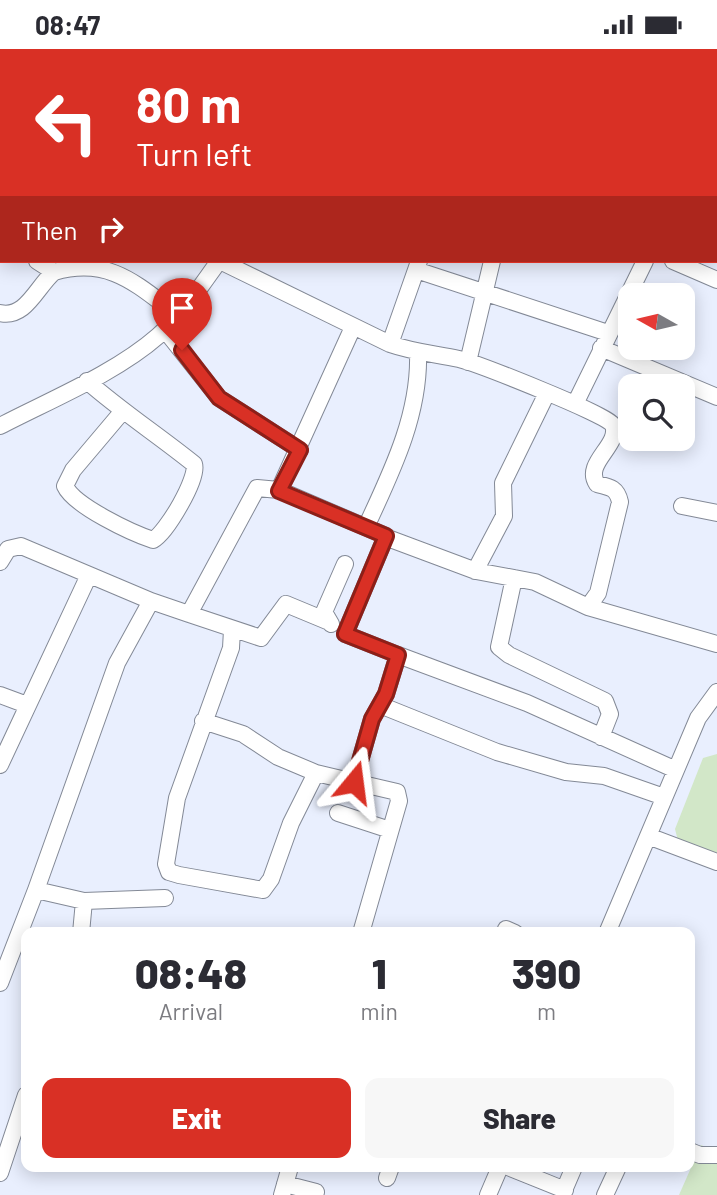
<!DOCTYPE html>
<style>
body{margin:0;font-family:Barlow,sans-serif;background:#f7f7f7;color:#2b2b33;height:100vh;display:flex;flex-direction:column;font-size:26px;white-space:nowrap}
*{box-sizing:border-box;margin:0}
p{font-size:23px;color:#7c7c81}
.icon{flex:none;width:38px;height:38px;fill:none;stroke:currentColor;stroke-width:2;stroke-linecap:round;stroke-linejoin:round}
.map{position:relative;flex:1;overflow:hidden}
.panel{position:absolute;left:21px;top:878px;width:674px;height:245px;display:flex;flex-direction:column;background:#fff;border-radius:14px;box-shadow:0 4px 18px #0003}
.panel>*{flex:none}
.top-card{position:absolute;left:0px;top:0px;width:718px;height:214px;box-shadow:0 4px 18px #0003;background:#d93025;color:#fff;overflow:hidden}
.needle{width:46px;rotate:278deg}
.fabs{position:absolute;left:618px;top:234px;display:grid;gap:14px}
.fabs a{display:grid;place-items:center;width:77px;height:77px;border-radius:14px;background:#fff;box-shadow:0 4px 18px #0003;font-size:35px}
.pin{position:absolute;display:grid;place-items:center;width:60px;height:60px;color:#fff;margin:-72px -30px;border-radius:50% 50% 50% 0;rotate:-45deg;box-shadow:0 0 7px #0007}
.pin .icon{rotate:45deg}
.me{position:absolute;width:77px;margin:-38px;rotate:16deg;stroke-linejoin:round;filter:drop-shadow(0 0 5px #0008)}
.turn{display:flex;align-items:center;gap:24px;height:147px;padding:0 21px;font-size:32px}
.turn .icon{width:91px;height:91px;stroke-width:2.5}
.turn b{display:block;font-size:49px;line-height:60px}
.then{display:flex;align-items:center;height:66px;padding:0 21px;background:#0003;gap:14px;font-size:26px}
.eta{display:flex;justify-content:space-evenly;align-items:center;height:119px;text-align:center}
.eta b{font-size:42px;font-weight:800;line-height:49px}
.primary-button{display:flex;gap:14px;margin-top:auto;padding:14px 21px}
.primary-button a{flex:1;height:80px;border-radius:14px;background:#d93025;color:#fff;font-size:28px;font-weight:800;line-height:80px;text-align:center}
.primary-button a+a{background:#f7f7f7;color:#2b2b33}
.status{display:flex;justify-content:space-between;align-items:center;height:49px;padding:0 35px;background:#fff;direction:ltr}
.status svg{height:19px;fill:currentColor}
.map>svg:first-child{display:block}
.green{fill:#d2e7c8}
.lines{fill:none;stroke-linecap:round;stroke-linejoin:round}
.minor-casing{stroke:#838996;stroke-width:18}
.minor{stroke:#fff;stroke-width:16}
.route-casing{stroke:#8d1f18;stroke-width:18}
.route{stroke:#d93025;stroke-width:12}
</style>
<div class="status"><b>08:47</b><svg viewBox="0 0 49 12"><path d="M0 12V9h3v3zM5 12V6h3v6zM10 12V3h3v9zM15 12V0h3v12zM26 1h20v11H26zM47 4h2v5h-2z"/></svg></div>
<div class="map">
<svg width="717" height="1146" viewBox="0 0 717 1146">
<rect width="100%" height="100%" fill="#e9effe"/>
<path class="green" d="M717,705v107l-38,-16 -4,-16 28,-71z
M701,1096l16,7v43h-38z"/>
<g class="lines">
<defs>
<path id="minor" d="M70,0l3,2
M167,0l4,2
M692,0l4,2
M323,2l1,-2
M461,2l1,-2
M543,2l1,-2
M716,10l1,1
M716,48l1,-3
M0,132l2,1
M37,212l17,11
M220,212l170,83c23,8 45,10 69,15 17,4 150,56 154,66 8,20 -30,38 -16,59 13,3 20,4 23,18l-22,91 -10,14 -53,-25 -59,-11 -91,-34
M419,212l-3,9 192,63
M673,212l44,19
M0,264c26,6 37,-27 54,-41 56,-16 83,13 125,44
M165,281l54,68 81,52
M390,295l26,-74
M601,299l116,49
M468,313l24,-101
M87,332c34,30 71,54 107,83 5,14 -28,69 -41,76 -21,-7 -79,-34 -88,-54l8,-16 49,-58
M575,355l70,-143
M0,377c50,-26 116,-53 158,-90 25,-22 42,-49 61,-75
M279,441l74,-163
M682,457l35,7
M366,478c25,-54 54,-112 52,-174
M0,513l8,-13 13,-3 130,55
M475,522l29,-55 -1,-33 44,-90
M514,529l-15,69 10,8 96,46 5,13 -9,23
M588,558l129,37
M189,565l72,24 25,-34 41,17
M331,575l-7,-12 21,-48
M398,606l129,48 149,67
M0,646l27,10
M203,672l40,13 35,23 38,16 -25,50 -20,56 -8,11 -84,-15 -10,-3 -3,-8 11,-66 54,-150 1,-18
M0,716l89,-190
M316,724l38,9
M338,764l52,17
M648,787l69,26
M84,852l81,-3
M506,880l9,4
M81,884l3,-32 -48,-11 81,-227 34,-62 38,13 68,-126 22,2 107,46 -41,98 53,21 -12,39 -6,11 117,47 69,20 38,4 60,21
M361,884l38,-132 -2,-9 -43,-10 18,-63 8,-14
M607,884l91,-215 19,-26
M0,934l36,-93
M690,1102l10,4h17
M508,1118l57,23
M0,1124l26,-78
M387,1129l4,-11
M285,1135l31,8
M282,1146l8,-28
M488,1146l12,-28
M562,1146l12,-28
M605,1146l13,-28"/>
</defs>
<use href="#minor" class="minor-casing"/>
<use href="#minor" class="minor"/>
</g>
<g class="lines">
<defs>
<path id="route" d="M182,301l37,48 81,52 -21,41 107,45 -41,98 53,21 -12,39 -14,25 -18,63"/>
</defs>
<use href="#route" class="route-casing"/>
<use href="#route" class="route"/>
</g>
</svg>
<div class="fabs">
<a><svg class="needle" viewBox="-14 -14 28 28"><path d="M0-13l5 13h-10z" fill="#e53935"/><path d="M0 13l5-13h-10z" fill="#7c7c81"/></svg></a>
<a><svg class="icon" aria-label="search" viewBox="0 0 24 24"><circle cx="10" cy="10" r="6"/><path d="M15 15l6 6"/></svg></a>
</div>
<div class="pin" style="left:182px;top:301px;background:#d93025"><svg class="icon" aria-label="arrive" viewBox="0 0 24 24"><path d="M6 21V4h12l-3 4 3 4H6"/></svg></div>
<svg class="me" style="left:354px;top:733px" viewBox="-20 -20 40 40"><path d="M0-17L14 15 0 8-14 15z" fill="#d93025" stroke="#fff" stroke-width="4"/></svg>
<div class="top-card">
<div class="turn"><svg class="icon" aria-label="left" viewBox="0 0 24 24"><path d="M17 20v-9H6M10 6l-5 5 5 5"/></svg><div><b>80 m</b>Turn left</div></div>
<div class="then">Then<svg class="icon" aria-label="right" viewBox="0 0 24 24"><path d="M7 20v-9h11M14 6l5 5-5 5"/></svg></div>
</div>
<section class="panel">
<div class="eta">
<div><b>08:48</b><p>Arrival</p></div>
<div><b>1</b><p>min</p></div>
<div><b>390</b><p>m</p></div>
</div>
<div class="primary-button"><a>Exit</a><a>Share</a></div>
</section>
</div>
